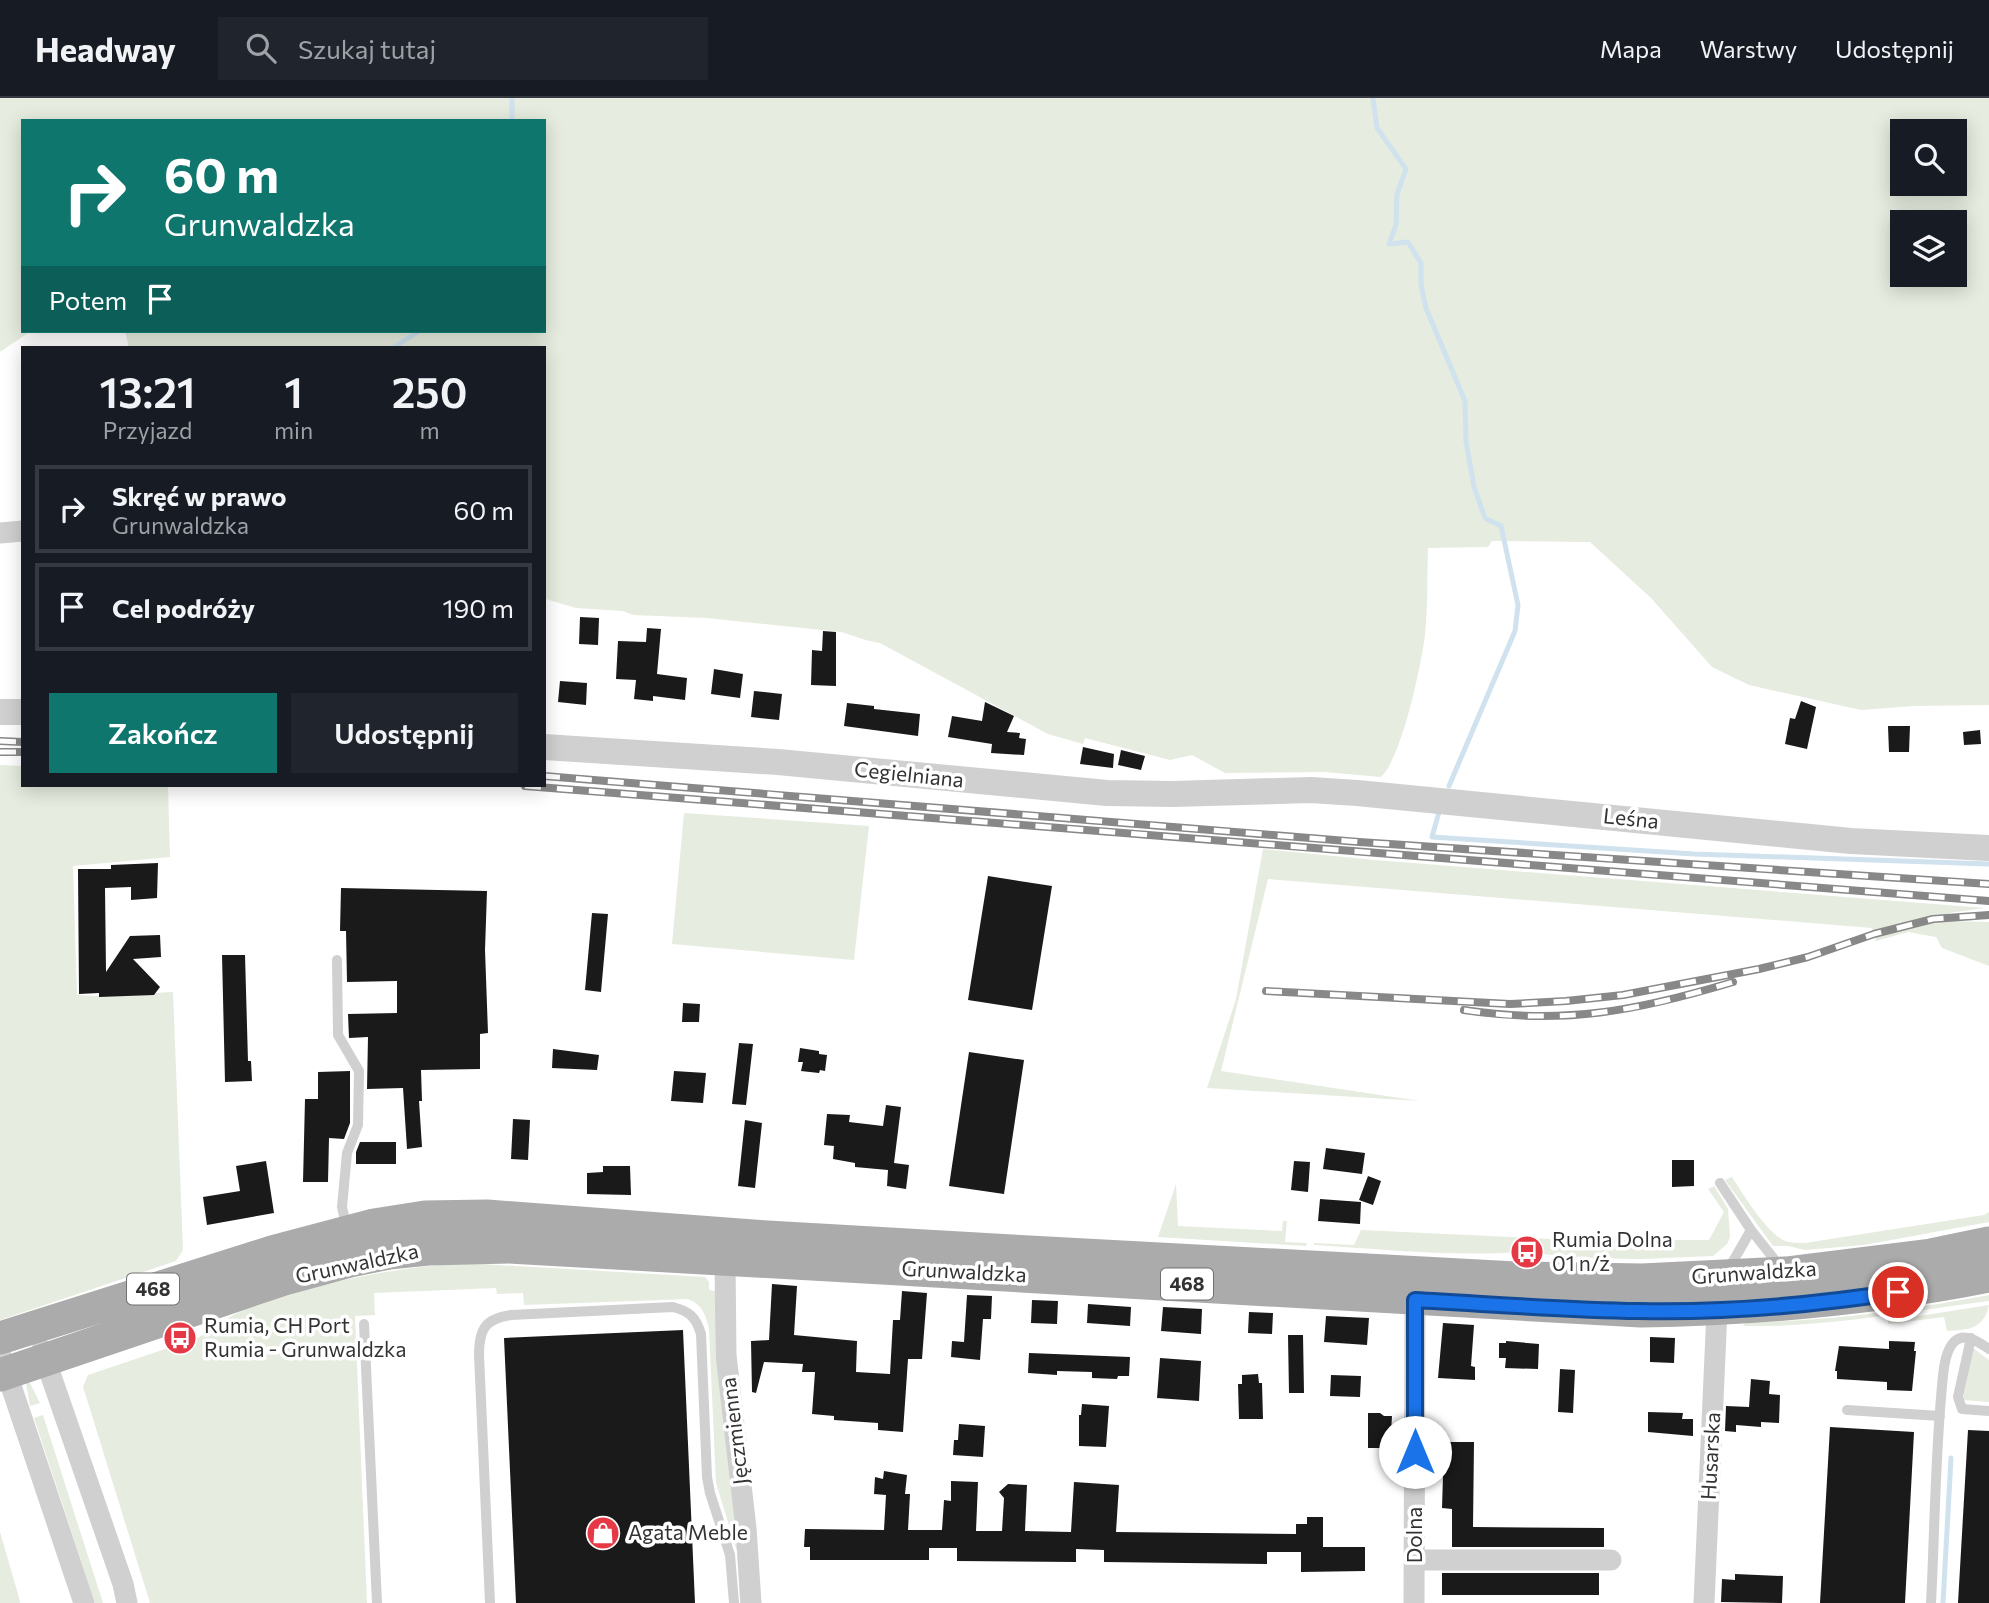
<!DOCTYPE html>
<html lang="pl">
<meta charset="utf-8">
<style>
body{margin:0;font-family:Commissioner,sans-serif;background:#20242c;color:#f1f3f6;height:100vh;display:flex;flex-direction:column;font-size:26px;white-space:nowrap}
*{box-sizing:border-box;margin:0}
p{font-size:23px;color:#9ea1a6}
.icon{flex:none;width:38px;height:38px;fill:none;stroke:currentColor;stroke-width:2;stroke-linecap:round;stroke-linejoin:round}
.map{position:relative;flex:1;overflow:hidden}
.details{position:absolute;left:21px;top:248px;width:525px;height:441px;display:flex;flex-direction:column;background:#171b24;border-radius:0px;box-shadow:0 4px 18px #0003}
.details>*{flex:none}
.banner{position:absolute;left:21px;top:21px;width:525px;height:214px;border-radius:0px;box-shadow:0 4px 18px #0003;background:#0f766e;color:#fff;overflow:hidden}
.buttons{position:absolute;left:1890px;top:21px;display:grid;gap:14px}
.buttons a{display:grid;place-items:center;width:77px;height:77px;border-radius:0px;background:#171b24;box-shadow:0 4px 18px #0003;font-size:35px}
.pin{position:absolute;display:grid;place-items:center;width:60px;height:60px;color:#fff;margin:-30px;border:4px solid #fff;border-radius:50%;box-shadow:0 2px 7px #0007}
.me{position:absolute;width:77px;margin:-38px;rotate:0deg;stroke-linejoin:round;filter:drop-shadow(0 0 5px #0008)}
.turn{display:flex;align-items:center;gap:24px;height:147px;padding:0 28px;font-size:32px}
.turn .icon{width:91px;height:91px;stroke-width:2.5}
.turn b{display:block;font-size:49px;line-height:60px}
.then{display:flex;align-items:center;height:66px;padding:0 28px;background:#0003;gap:14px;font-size:26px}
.eta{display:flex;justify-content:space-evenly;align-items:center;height:119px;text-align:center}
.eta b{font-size:42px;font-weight:600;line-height:49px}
.primary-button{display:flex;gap:14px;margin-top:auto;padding:14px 28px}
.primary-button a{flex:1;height:80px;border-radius:0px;background:#0f766e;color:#fff;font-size:28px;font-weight:600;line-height:80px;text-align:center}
.primary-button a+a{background:#20242c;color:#f1f3f6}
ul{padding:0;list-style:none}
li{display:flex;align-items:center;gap:21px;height:88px;margin:0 14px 10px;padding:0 14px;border:4px solid #363941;border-radius:0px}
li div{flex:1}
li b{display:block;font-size:26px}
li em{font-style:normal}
header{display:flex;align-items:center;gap:42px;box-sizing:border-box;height:98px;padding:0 35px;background:#171b24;border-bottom:2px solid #363941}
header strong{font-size:33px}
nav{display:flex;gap:38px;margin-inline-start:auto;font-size:24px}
.search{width:490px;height:63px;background:#20242c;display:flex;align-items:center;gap:18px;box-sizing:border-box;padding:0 24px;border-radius:0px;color:#9ea1a6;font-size:26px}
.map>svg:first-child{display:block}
.green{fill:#e6ecdf;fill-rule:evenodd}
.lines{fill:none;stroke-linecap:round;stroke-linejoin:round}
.stream{stroke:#cfe2ee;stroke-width:5}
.building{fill:#1a1a1a}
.service{stroke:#d0d0d0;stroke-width:10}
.minor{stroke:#d0d0d0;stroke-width:21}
.tertiary{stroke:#d0d0d0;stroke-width:26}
.primary{stroke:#ababab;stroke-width:33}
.rail-casing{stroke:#888;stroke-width:8}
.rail{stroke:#fff;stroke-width:5;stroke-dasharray:16;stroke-linecap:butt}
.route-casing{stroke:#114b97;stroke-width:18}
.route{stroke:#1a73e8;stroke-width:12}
.labels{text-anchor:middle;stroke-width:7;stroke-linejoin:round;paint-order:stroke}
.shield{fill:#fff;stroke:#707070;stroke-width:2}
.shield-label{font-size:19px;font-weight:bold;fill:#333}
.street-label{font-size:21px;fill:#333;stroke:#fff}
.poi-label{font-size:21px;fill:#333;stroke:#fff;text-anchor:start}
</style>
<header>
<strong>Headway</strong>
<div class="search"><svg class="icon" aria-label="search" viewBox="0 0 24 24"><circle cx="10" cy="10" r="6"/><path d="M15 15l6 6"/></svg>Szukaj tutaj</div>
<nav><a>Mapa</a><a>Warstwy</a><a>Udostępnij</a></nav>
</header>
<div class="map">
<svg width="1989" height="1505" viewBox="0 0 1989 1505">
<rect width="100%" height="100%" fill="#fff"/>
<path class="green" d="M0,0h1989v607l-76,1 -52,4 -112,-25 -37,-18 -61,-69 -61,-56 -98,-1 -4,6 -60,1c-1,29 0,58 -3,87 -4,31 -23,122 -44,142l-56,-5 -100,1 -33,-18 -22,5 -85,-22 -2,6 -35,-10 -168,-91c-14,-2 -25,-7 -39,-11l-134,-14 -74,-3 -10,-4 -47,-3 -30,-9 -2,-2v-249h-415l-4,-17h419v-210h-521v210h8l-31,21zM1902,33h53v53h-53zM1902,124h53v53h-53z
M0,667l23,1v20h145l2,71 -97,9 4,129 22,1 74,-4 10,258 -7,11 -176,59z
M684,715l185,13 -15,134 -182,-16z
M1263,751l112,11 610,48 -36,5v8l40,1v44l-47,-18 -6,-11 -28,-5 -32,9 -4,-13 -604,-49 -47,192 199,30 -213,-13 29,-89z
M1732,1079c11,17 33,53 51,63 6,3 15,3 22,3l179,-28 5,-3v10l-125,23 -59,5 -17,-4h-15l-48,-66z
M1176,1086l2,42 104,5 1,-10h4l-2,21 22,1 -1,3 -148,-9z
M1714,1088l14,23 2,28 -3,7 -14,12 -72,3 -54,-1 -57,-5v-2l-9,-2v3c-69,5 -139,-3 -207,-7v-2l40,2 7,-15 210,10h138l15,-28 -16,-23z
M464,1165l241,14 4,5v8l6,1v64l14,88 14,160h-3l-3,-52 -21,-68 -7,-155c-4,-15 -7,-23 -21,-29l-164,6 -1,-12 -26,1 -1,-6 -122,5 1,22 -20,1 12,287h-217l-65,-210 -2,-6 5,-12 107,-36c16,-7 29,-21 45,-27 72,-28 147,-44 224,-49z
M1989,1197v6c-83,10 -163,27 -246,25l3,-4c82,0 162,-12 243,-27z
M1989,1207c-5,24 -21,25 -42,26l-3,-14 -56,7v-3z
M1973,1250l16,12v42l-26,-2z
M29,1283l11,22 -10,3 -4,-23z
M43,1317l60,188h-8l-61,-185z
M0,1434l18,62 2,9h-20z"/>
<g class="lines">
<path class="stream" d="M1373,0l4,30 29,41 -9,25 -1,31 -7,19 19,-2 13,21v22l5,23 39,93 1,40 8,46 11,31 16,8 17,79 -3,26 -66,155
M512,23v-23
M393,250l26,-17
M1439,714l-7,25 262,17 295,10
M1943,1505l8,-145"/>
</g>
<path class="building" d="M580,519l19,1 -1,27 -19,-1z
M647,530l14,1 -4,45 30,4 -2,22 -32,-4v5l-19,-2 2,-19 -20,-1 2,-38 28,1z
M823,533l13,1v54l-25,-1 1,-35 10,1z
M714,571l29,5 -3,24 -29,-4z
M560,583l27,2 -1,22 -28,-3z
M754,593l28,3 -3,26 -28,-3z
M1801,603l15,6 -9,42 -22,-5 5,-26 5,1z
M985,604l29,14 -7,16 13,1 -1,5 7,1 -2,16 -33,-2 1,-9 -44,-7 4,-21 30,5z
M847,605l27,3v3l46,5 -2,22 -74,-10z
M1888,628h22l-1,26h-20z
M1980,632l1,14 -17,1 -1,-13z
M1083,649l31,7 -1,14 -33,-4z
M1121,652l24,6 -4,14 -23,-5z
M158,765l-1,35 -26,2v-13l-26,1 1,84 24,-36 30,-1 1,22 -28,2 27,28 -6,8 -55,2v-4l-20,1 -1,-125h33v-4z
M988,778l64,10 -20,124 -64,-10z
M341,790l146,3 -2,59 3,83 -8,1v35l-59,1 1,31h-3l3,46 -15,2 -4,-61 -36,1 1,-52 -19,1 -1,-24 49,-1v-32l-50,1 -1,-51h-6z
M592,815l16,1 -7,78 -16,-2z
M222,857h23l3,106h3l1,20 -27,1z
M683,905l17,1 -1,18h-17z
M739,945l14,1 -7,61 -14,-1z
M800,950l19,3v3l8,1 -2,16 -5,-1 -1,3 -18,-2 2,-9h-5z
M553,951l46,6 -2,15 -45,-2z
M969,954l55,8 -20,134 -55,-8z
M350,973v52l-6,16 -15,-1 -1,44h-25l2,-83h13v-27z
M674,973l32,2 -3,30 -32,-2z
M886,1007l15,2 -7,56 15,2 -3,24 -19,-3 1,-16 -33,-3v-4l-22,-4 1,-13 -10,-1 3,-31 23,1 -1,7 34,4z
M513,1021l17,1 -2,40 -17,-1z
M745,1022l17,3 -7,65 -17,-2z
M360,1044h36v22h-40v-12z
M1326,1050l39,5 -3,21 -39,-5z
M1672,1062h22v26l-22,1z
M266,1063l8,52 -67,12 -4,-28 37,-6 -4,-25z
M1294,1063l16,1 -2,30 -17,-2z
M603,1068h27l1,29 -44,-1v-21l16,-1z
M1368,1078l13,5 -8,24 -14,-5z
M1320,1101l41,3 -1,22 -42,-3z
M772,1186l25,2 -3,49 63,6 -1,31 34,2 3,-54h7l2,-29 25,2 -5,66h-14l-5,73 -25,-2v-7l-44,-3v-4l-22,-2 3,-42h-13l1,-8 -39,-2 -8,31 -4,-1 -1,-51 18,-1z
M967,1197l25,1 -1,23h-8l-3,41 -29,-3 1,-16 12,1z
M1032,1202l26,1 -1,23 -26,-1z
M1088,1206l43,3 -1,19 -43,-3z
M1163,1209l39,2 -1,25 -40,-3z
M1249,1214l24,1 -1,21 -24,-1z
M1326,1218l43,2 -2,27 -43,-3z
M1443,1225l31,2 -3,41 4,1v13l-37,-2z
M683,1232l12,273h-179l-12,-265z
M1288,1237h15l1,58h-15z
M1650,1239l25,1 -1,25 -24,-1z
M1506,1243l33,3 -1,25 -33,-1 1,-10h-7v-15h7z
M1889,1243l26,1 -1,9h2l-4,40 -25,-1v-8l-50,-3v-8h-2l4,-25 50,3z
M1029,1255l101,4 -1,19h-11l-1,3 -25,-1v-6l-35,-1v4l-29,-2z
M1160,1260l41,3 -2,40 -42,-3z
M1560,1271l15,1 -2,43 -15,-1z
M1258,1276l1,9h3l1,36h-24l-1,-35h4v-9z
M1331,1277l30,1 -1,21 -30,-1z
M1751,1281l19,2 -1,13 11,1 -1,28 -18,-1v5l-25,-2v7l-11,-1 1,-25 23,1z
M1082,1306l27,2 -3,41 -27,-1v-31h2z
M1648,1314l35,1 -1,6h11v17l-45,-4z
M1368,1315h12l4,3h8l-2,32h-22z
M959,1326l26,2 -2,31 -30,-2 1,-15h4z
M1830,1329l84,5 -9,171h-85z
M1968,1332l21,1v172h-31z
M1444,1344h30l-1,85 131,1v19h-152v-38l-10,-1z
M884,1373l23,4 -2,19h5l-2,36h34l2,-30 7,1v-20l27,1 -2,49h26l2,-33 -5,-6 9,-8 19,1 -2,46 46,1 3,-50 45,3 -3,47 180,2v-10h11v-7h16v30h42v24l-64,1v-20h-34v12l-163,-2v-12l-28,-1v13l-119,-1v-13h-28v12h-119v-13h-6l1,-18 79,1 2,-35 -12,-1 1,-17 8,2z
M1442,1475h157v22h-157z
M1735,1476l48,2 -1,27 -61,-1 1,-23 13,1z"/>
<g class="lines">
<path class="service" d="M337,862l1,75 21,36 -1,54 -11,28 -5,54 5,22
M1720,1085l31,47 31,39
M1728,1172l23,-40
M364,1226l13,279
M1971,1240l-13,59 4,12 27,2
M1847,1312l93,6
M490,1505l-11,-248c0,-26 6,-36 32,-40l162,-8c16,4 23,10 28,27l6,143 3,16 20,62 4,48
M1931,1505c4,-75 4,-152 12,-227 1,-11 3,-27 12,-35 10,-9 25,2 34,8"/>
<path class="minor" d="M0,435l23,-2
M725,1161l1,96 20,173 5,75
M42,1252l81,234 4,19
M0,1255l84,250
M1415,1462h196
M1414,1505l1,-303
M1704,1505l13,-293"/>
<path class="tertiary" d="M0,614h23
M544,649l234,15 329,31 66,1 138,-4 46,3 494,48 138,7"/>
<path class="primary" d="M0,1240l272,-86 102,-27 51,-8 62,-1 280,21 245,14 504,27 126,2 144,-7 145,-18 58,-12
M0,1277l284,-96 66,-18 39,-8 39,-4 81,-2 1132,64c117,-2 233,-12 348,-35"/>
<defs>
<path id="rail" d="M0,643l23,1
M0,654h23
M544,678l815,66 630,42
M525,688l1464,115
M1266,893l244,13 56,-3 57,-6 136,-26 49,-12 66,-23 59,-15 56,-4
M1464,912c100,15 173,1 269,-28"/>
</defs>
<use href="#rail" class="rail-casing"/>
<use href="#rail" class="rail"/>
</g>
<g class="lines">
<defs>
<path id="route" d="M1415,1354v-152c74,4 149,10 223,11 87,2 175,-6 260,-19"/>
</defs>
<use href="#route" class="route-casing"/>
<use href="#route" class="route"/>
</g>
<defs>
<symbol id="bus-disc" viewBox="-11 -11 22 22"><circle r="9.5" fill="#e63946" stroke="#fff"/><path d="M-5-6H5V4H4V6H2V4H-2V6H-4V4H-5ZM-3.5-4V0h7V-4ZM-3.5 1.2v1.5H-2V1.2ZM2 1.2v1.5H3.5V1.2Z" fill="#fff"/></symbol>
<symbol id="shop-disc" viewBox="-11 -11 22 22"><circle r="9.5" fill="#e63946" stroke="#fff"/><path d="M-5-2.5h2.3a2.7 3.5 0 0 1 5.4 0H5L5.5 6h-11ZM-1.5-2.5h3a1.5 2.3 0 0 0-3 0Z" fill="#fff"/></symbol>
</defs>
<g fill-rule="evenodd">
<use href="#bus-disc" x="1508" y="1135" width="38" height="38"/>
<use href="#bus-disc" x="161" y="1221" width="38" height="38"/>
<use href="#shop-disc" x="584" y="1416" width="38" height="38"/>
</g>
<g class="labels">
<g class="shield">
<rect x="1161" y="1170.5" width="52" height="31" rx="5"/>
<rect x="127" y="1175.5" width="52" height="31" rx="5"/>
</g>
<g class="shield-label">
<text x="1187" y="1193">468</text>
<text x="153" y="1198">468</text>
</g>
<g class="street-label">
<text transform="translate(909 677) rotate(6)" y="7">Cegielniana</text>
<text transform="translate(1631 721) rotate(6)" y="7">Leśna</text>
<text transform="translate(357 1166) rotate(-12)" y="7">Grunwaldzka</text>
<text transform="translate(964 1174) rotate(3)" y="7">Grunwaldzka</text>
<text transform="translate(1754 1175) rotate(-4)" y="7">Grunwaldzka</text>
<text transform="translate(735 1333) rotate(-97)" y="7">Jęczmienna</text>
<text transform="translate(1711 1358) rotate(-87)" y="7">Husarska</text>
<text transform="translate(1415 1437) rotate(-90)" y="7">Dolna</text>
</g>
<g class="poi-label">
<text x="1552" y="1149">Rumia Dolna<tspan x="1552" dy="24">01 n/ż</tspan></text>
<text x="204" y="1235">Rumia, CH Port<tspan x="204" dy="24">Rumia - Grunwaldzka</tspan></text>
<text x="628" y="1442">Agata Meble</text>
</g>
</g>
</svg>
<div class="buttons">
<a><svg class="icon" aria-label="search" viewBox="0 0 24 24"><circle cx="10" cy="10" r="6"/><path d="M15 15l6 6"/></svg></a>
<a><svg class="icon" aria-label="layers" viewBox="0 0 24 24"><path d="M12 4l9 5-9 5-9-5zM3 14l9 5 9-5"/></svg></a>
</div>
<div class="pin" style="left:1898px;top:1194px;background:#d93025"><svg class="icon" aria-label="arrive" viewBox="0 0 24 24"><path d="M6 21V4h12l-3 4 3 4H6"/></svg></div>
<svg class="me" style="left:1415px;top:1354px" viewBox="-20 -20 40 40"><circle r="19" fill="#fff"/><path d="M0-13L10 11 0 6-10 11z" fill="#1a73e8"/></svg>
<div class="banner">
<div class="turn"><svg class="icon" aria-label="right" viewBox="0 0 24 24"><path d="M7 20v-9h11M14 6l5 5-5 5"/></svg><div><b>60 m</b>Grunwaldzka</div></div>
<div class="then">Potem<svg class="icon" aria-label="arrive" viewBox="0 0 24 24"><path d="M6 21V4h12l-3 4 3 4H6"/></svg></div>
</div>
<section class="details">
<div class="eta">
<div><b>13:21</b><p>Przyjazd</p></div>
<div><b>1</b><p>min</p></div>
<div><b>250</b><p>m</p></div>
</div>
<ul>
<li><svg class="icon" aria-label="right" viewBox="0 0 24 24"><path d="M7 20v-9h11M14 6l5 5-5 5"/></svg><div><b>Skręć w prawo</b><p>Grunwaldzka</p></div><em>60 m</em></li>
<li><svg class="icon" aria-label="arrive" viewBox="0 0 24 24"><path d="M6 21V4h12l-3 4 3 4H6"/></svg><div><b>Cel podróży</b></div><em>190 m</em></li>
</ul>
<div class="primary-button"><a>Zakończ</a><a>Udostępnij</a></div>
</section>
</div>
